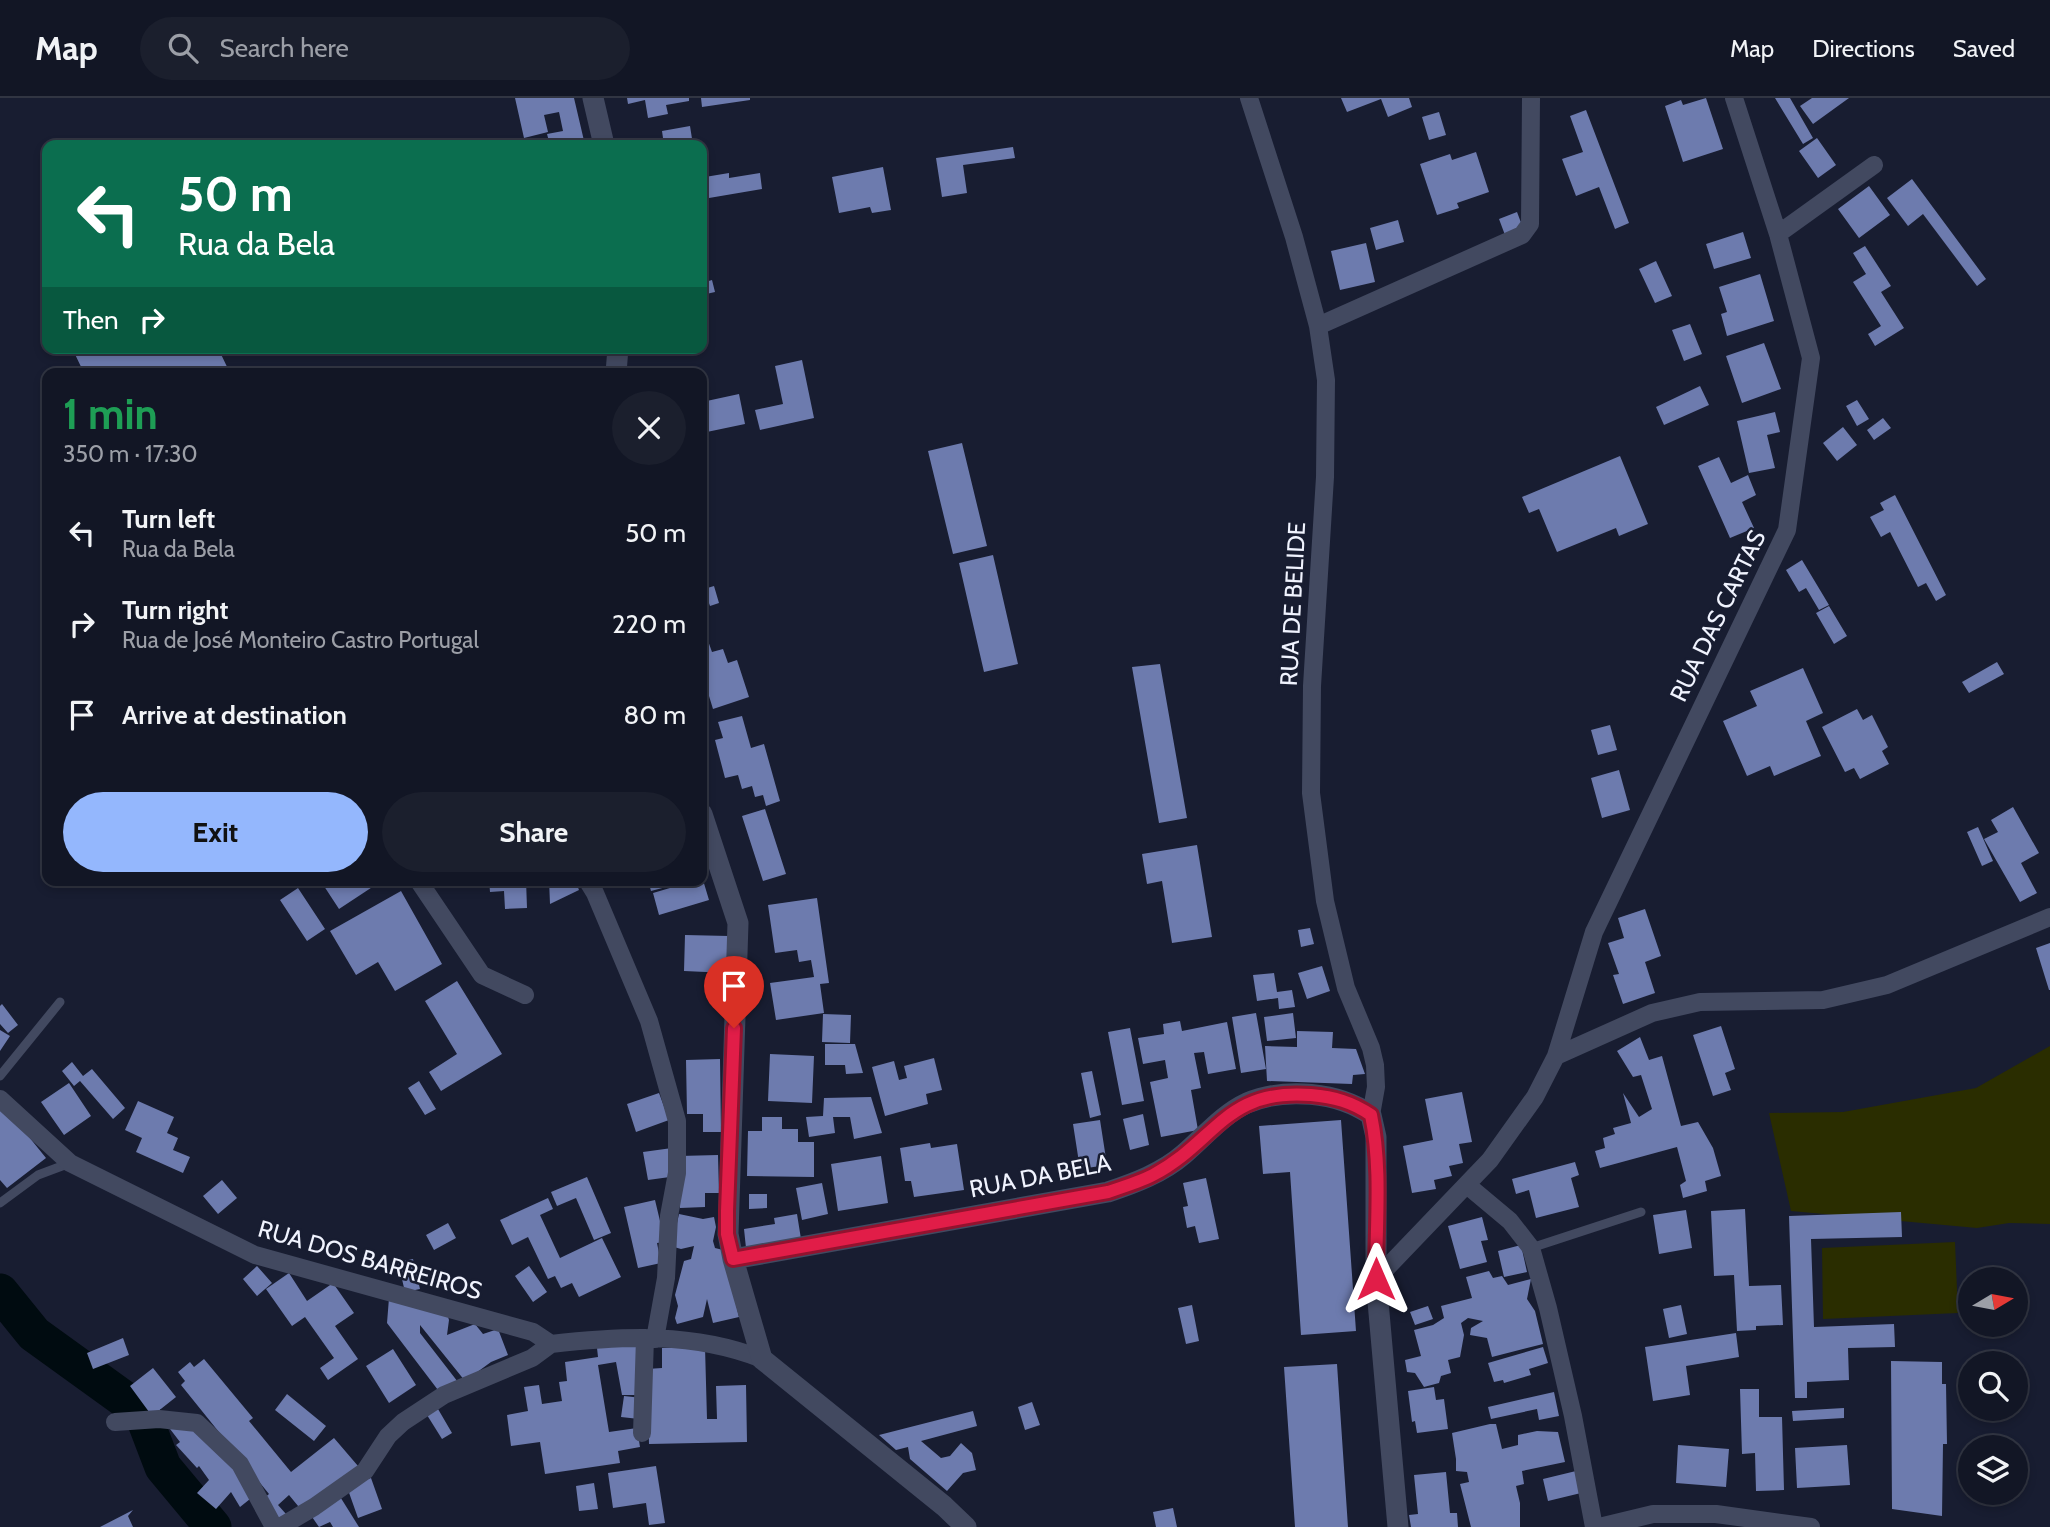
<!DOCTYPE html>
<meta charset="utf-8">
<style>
body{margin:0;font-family:Cabin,sans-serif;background:#1b1f2d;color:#f1f3f6;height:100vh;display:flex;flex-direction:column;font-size:26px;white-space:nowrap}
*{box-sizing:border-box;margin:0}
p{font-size:23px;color:#9c9fa7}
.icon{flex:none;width:38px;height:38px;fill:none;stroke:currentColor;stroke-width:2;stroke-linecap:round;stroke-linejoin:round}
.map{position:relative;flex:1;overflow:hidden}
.side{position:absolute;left:42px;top:270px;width:665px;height:518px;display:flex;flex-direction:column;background:#121625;border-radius:14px;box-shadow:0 4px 10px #0003,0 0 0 2px #313542}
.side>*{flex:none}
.top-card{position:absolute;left:42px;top:42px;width:665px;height:214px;border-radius:14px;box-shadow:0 4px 10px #0003,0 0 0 2px #313542;background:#0b6e4f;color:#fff;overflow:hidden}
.needle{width:46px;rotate:80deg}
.controls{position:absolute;left:1958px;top:1169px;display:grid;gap:14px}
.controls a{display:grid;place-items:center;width:70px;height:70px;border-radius:50%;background:#121625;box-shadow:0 4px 10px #0003,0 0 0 2px #313542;font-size:35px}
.pin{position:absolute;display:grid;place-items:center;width:60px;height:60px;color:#fff;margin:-72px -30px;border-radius:50% 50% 50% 0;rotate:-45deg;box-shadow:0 0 7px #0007}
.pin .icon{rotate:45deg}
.me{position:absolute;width:77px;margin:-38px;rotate:0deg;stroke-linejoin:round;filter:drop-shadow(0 0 5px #0008)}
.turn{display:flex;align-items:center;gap:24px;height:147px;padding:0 21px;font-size:32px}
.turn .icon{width:91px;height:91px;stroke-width:2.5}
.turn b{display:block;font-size:49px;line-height:60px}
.then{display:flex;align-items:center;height:66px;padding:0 21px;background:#0003;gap:14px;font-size:26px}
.round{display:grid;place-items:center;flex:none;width:74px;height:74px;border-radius:37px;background:#1b1f2d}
.headline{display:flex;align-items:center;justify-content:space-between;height:119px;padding:0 21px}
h1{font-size:42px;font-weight:800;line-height:52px;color:#1e9e55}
.action{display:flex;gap:14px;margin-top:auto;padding:14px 21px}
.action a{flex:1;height:80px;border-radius:42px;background:#94b7fd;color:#111;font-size:28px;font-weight:800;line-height:80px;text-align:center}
.action a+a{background:#1b1f2d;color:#f1f3f6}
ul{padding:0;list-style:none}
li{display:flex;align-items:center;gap:21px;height:91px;padding:0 21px}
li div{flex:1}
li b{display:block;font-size:26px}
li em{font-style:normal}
header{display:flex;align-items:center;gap:42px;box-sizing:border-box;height:98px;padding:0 35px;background:#121625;border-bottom:2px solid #313542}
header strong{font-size:33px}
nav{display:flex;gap:38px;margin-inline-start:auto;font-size:24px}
.search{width:490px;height:63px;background:#1b1f2d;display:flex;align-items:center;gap:18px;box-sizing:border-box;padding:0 24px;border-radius:38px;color:#9c9fa7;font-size:26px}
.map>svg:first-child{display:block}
.green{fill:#2a2d00}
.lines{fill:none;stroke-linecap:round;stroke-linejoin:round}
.river{stroke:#000b10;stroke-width:37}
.building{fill:#6d7bae}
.lane{stroke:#424960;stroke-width:9}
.street{stroke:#424960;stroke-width:18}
.secondary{stroke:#424960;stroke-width:21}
.route-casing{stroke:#92132f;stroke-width:18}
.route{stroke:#e11d48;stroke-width:12}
.labels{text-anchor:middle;stroke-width:5;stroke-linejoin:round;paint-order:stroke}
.street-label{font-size:24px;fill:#f0f3fe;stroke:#181d31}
</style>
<header>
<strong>Map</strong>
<div class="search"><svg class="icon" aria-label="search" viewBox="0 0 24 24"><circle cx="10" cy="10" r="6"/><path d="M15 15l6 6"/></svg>Search here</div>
<nav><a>Map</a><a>Directions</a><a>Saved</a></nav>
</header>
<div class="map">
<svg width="2050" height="1429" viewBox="0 0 2050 1429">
<rect width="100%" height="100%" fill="#181d31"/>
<path class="green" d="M2050,948v178l-41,-1 -32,5 -186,-17 -22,-98 74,-1 133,-24z
M1955,1144l3,71 -135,6 -1,-71z"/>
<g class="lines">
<path class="river" d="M0,1194l34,42 108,78 21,55 50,60"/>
</g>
<path class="building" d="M515,0h59l11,47h-35l-3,-11 16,-3 -4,-19 -15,3 4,17 -24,6z
M627,0h62v3l-23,4 2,9 -20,4 -3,-18 -17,4z
M701,0h49v2l-48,7z
M1341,0h68l3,9 -24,10 -7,-18 -34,13z
M1706,0l17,51 -40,13 -18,-56 16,-6 2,5z
M1775,0h15l23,40 -10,6z
M1812,0h37l-36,26 -13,-18z
M1586,12l43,113 -14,6 -16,-42 -23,9 -14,-37 21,-7 -13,-36z
M1439,14l7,23 -17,5 -7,-23z
M690,28l3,19h-29l-2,-14z
M1817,40l19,27 -18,13 -19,-27z
M1013,49l2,11 -52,7 4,28 -25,4 -6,-39z
M1476,54l13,40 -32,11 2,5 -22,7 -17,-51 30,-10 2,6z
M883,69l8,43 -19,3 -2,-6 -31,6 -7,-36z
M729,75v5l31,-5 2,16 -53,9 -4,-21z
M1912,81l74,100 -9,7 -54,-72 -15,12 -21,-28z
M1869,88l21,29 -31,23 -21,-29z
M1517,114l6,16 -18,7 -6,-16z
M1398,122l6,22 -28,8 -6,-22z
M1743,134l8,26 -37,11 -8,-25z
M1366,145l9,39 -35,8 -9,-39z
M1865,148l26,40 -10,6 23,36 -29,18 -7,-12 13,-8 -28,-44 13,-8 -13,-21z
M1656,163l16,35 -17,7 -16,-34z
M1760,176l14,47 -47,15 -6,-22 6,-2 -8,-25z
M712,182l3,12 -13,3v-12z
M1690,226l12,30 -18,7 -12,-31z
M1764,245l17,46 -39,14 -16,-47z
M72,250h42l3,7 7,-3 -1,-4h95l12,25h-146z
M802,262l12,58 -54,12 -5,-20 28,-6 -8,-38z
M1700,288l9,19 -45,20 -8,-18z
M739,296l6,30 -43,9v-31z
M1857,302l12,19 -12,7 -11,-20z
M1775,314l5,20 -13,3 8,33 -26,5 -12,-52z
M1883,320l8,10 -17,12 -7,-10z
M1843,329l14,18 -20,16 -14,-18z
M962,345l25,103 -34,8 -25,-103z
M1620,358l28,68 -29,12 -3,-8 -59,24 -18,-43 -10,4 -7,-16z
M1719,359l12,26 17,-8 8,20 -14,7 12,26 -24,10 -32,-72z
M1895,397l51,100 -10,6 -10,-18 -8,4 -28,-55 -9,5 -11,-20 14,-7 -4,-7z
M993,457l25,109 -34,8 -25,-109z
M1802,462l27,45 -10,5 -13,-22 -7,4 -13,-22z
M714,488l5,17 -9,3 -6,-17z
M1829,508l18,30 -13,8 -18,-31z
M707,540l5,14 11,-3 5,14 9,-3 12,37 -36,12 -4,-13 -7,2v-59z
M1997,564l7,12 -35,19 -7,-11z
M1160,566l27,154 -28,5 -27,-156z
M1803,570l20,45 -17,8 15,35 -47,20 -4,-10 -23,10 -24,-55 34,-15 -7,-15z
M1857,611l6,11 9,-5 16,32 -6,4 7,13 -29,15 -6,-11 -9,4 -23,-45z
M742,618l9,32 13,-4 16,57 -14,5 -3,-11 -8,2 -3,-11 -10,3 -4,-14 -13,3 -10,-38 8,-2 -5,-16z
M1610,627l7,25 -19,5 -7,-25z
M1619,672l11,40 -28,8 -11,-40z
M2013,709l26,46 -18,10 16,30 -17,9 -36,-63 14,-7 -7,-12z
M765,711l21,65 -23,7 -21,-65z
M1978,729l15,34 -11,5 -15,-34z
M1197,747l15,92 -40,6 -10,-62 -15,3 -5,-30z
M326,782h57l-44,29 -17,-26z
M489,782h37l1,28 -22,1 -1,-18 -14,1z
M549,782h26l4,10 -29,14z
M648,782h41v1l-38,10z
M697,782h6l6,20 -50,15 -6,-22z
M298,790l27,41 -18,12 -27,-41z
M401,793l41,73 -47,27 -17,-29 -22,13 -26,-44z
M817,800l12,85 -9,1 4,29 -48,7 -6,-37 44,-6 -3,-17 -12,2 -2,-12 -22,3 -7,-48z
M1645,811l16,47 -16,6 10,31 -32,11 -10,-29 6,-1 -11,-31 16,-5 -6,-20z
M1310,830l4,16 -13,3 -3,-17z
M685,837l44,1 -1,37 -44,-2z
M2050,845v47h-1l-13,-42z
M1322,868l8,25 -23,8 -9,-26z
M1274,875l3,19 15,-2 3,17 -16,2 -1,-11 -21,3 -4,-26z
M457,883l45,73 -61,37 -12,-19 28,-18 -32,-53z
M2,906l16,21 -10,8 -8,-9v-18z
M1256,915l10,56 -25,4 -9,-56z
M1293,915l3,25 -29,3 -3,-24z
M823,916l28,1 -1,28 -28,-1z
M1180,923l2,10 45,-9 9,47 -28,5 -4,-22 -10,1 7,35 -10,2 7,40 -37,7 -11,-55 18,-4 -3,-18 -22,4 -5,-26 26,-4 -1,-10z
M1721,928l14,43 -10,4 6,17 -18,6 -20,-61z
M1130,930l14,73 -22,4 -14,-73z
M0,932l10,6 -10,15z
M1297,933l36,1 -1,16 24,1 9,25 -12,1 -1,9 -85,-3 -2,-35 32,1z
M1640,939l9,23 13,-4 19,70 17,-4 15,26 8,28 -16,5 2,10 -24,7 -3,-13 6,-4 -9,-34 -77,21 -5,-17 10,-3 -2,-10 12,-4 -2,-6 18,-5 -8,-30 16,24 13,-8 -11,-34 -8,2 -16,-26z
M825,946h30l8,29 -17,1 -1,-9h-20z
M770,956l44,2 -2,47 -44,-2z
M934,960l8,32 -16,4 2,10 -43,12 -13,-49 22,-6 5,19 8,-2 -3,-12z
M720,961l1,73h-18v-18h-16l-1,-54z
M72,964l11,14 9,-7 33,39 -12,11 -33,-38 -6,5 -12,-15z
M1092,973l9,44 -11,3 -9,-45z
M419,983l17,28 -11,6 -17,-27z
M69,985l22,33 -27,19 -23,-33z
M1462,994l10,50 -13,2 4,19 -14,3 3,10 -18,4 2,9 -24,4 -9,-47 30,-6 -8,-41z
M659,995l10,27 -33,12 -9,-28z
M871,999l11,36 -28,6 -4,-22h-17l2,16 -26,4 -3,-20 17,-1 1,-18z
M0,1003l46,57 -39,30 -7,-8z
M138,1003l36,16 -7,16 11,5 -5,12 17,7 -7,16 -47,-21 6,-14 -17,-8z
M1143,1016l6,31 -19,5 -7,-31z
M762,1019h20v12h16v13h16v35l-67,-1 1,-45h14z
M1100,1022l7,45 -27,4 -7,-45z
M1341,1022l15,211 -55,4 -11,-163 -27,2 -4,-48z
M930,1045l1,5 26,-4 7,46 -50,7 -3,-16h-6l-5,-33z
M672,1050l5,28 -29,4 -5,-28z
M718,1057l1,38h-14v14l-25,1 -1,-52z
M881,1058l7,47 -50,8 -7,-47z
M1575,1064l4,13 -8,3 8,29 -43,11 -7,-28 -13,4 -4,-15z
M587,1079l24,56 -17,7 -18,-42 -19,8 -6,-14z
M1206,1080l13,61 -20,4 -4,-17 -8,2 -4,-21 5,-1 -5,-23z
M222,1082l15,18 -19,16 -15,-18z
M822,1085l6,31 -26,6 -6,-32z
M749,1096h18v14l-18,1z
M548,1100l5,11 -13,6 20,43 42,-20 19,39 -42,20 -7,-14 -11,5 -6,-12 -7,3 -20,-42 -16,8 -12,-25z
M655,1102l10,42 -8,1 4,20 -23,5 -14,-61z
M1745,1111l4,77 32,-1 2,40 -27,1v4l-19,1 -3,-56 -20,1 -3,-65z
M1686,1112l6,38 -33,6 -6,-39z
M1901,1114l1,25 -91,2 3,88 80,-3 1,23 -47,1 1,32 -42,2v16h-12l-6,-182z
M679,1116l24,5 11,-2 2,10 -3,14 2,7 8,2 16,67 -26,6 -6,-24 -4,18 -26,7 -2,-6 3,-12 -3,-11 9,-34 7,-2 3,-13 -13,3 -7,-2 -1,-5z
M797,1116l4,25 -55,9 -2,-19 31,-5 -1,-6z
M1482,1119l6,23 -7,1 6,21 -27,7 -12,-43z
M448,1125l8,15 -22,12 -8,-15z
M1521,1147l6,27 -23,5 -6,-26z
M413,1161l7,30 -15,3 -7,-30z
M257,1168l15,17 -15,13 -14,-17z
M529,1168l18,26 -14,10 -18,-26z
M1489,1173l4,7 9,-2 6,9 23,-6 -4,20 8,12 8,33 -51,13 -5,-19 -17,-3 1,-7 12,-7 -15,-3 -7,5 3,12 -4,22 -12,3 3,13 -10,3 -2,7 -15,4 -9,-14 -8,-1 -2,-12 16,-4 -7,-26 19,-5 11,-7 -3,-12 31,-8 -6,-21z
M289,1175l18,28 26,-18 21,30 -19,13 23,33 -30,21 -8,-12 14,-10 -29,-41 -13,9 -26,-37z
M389,1200l58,16 2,6 -2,15 28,-11 8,10 15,-5 10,26 -17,7 -26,19 -45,-56v8l41,53 -20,8 -54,-71z
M1192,1207l7,36 -13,3 -8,-36z
M1681,1207l6,29 -18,4 -6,-29z
M1428,1208l5,13 -18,6 -5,-13z
M1736,1235l3,24 -53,9 4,29 -37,6 -8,-54z
M123,1240l6,17 -36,14 -6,-16z
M644,1246l-2,51h-20l-6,-33 -18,3 11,67 28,-4 3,19 -22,4 2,12 -75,11 -5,-32 -29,4 -4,-31 21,-4 -4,-24 15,-2 3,19 20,-3 -3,-19 8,-1 -2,-19 33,-5 -1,-9z
M705,1249l2,72h10l-1,-33 30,-1 1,57 -98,2 -2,-75 15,-1v-20z
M1543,1249l5,16 -19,6 2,6 -27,8 -1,-3 -9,2 -6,-19z
M393,1251l23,36 -27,18 -23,-37z
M204,1261l49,59 -4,3 42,51 43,-34 24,28 -55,46 -14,-17 -11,10 8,9 -7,6 -17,-20 7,-6 -88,-109 4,-4 -7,-9 12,-10 4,5z
M1891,1263l51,1v22h4l1,60h-4l-1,72 -50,-7z
M1337,1266l11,163h-53l-11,-160z
M153,1270l23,29 -24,19 -22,-30z
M1434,1289l2,13 8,-1 4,30 -31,4 -2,-12 -3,1 -4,-31z
M1740,1291h19v28h23l2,73 -28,1 -1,-38 -13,1z
M1554,1294l5,24 -20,4 -2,-11 -46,10 -3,-12z
M287,1296l39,32 -12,15 -39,-31z
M624,1298l18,2 -3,21 -18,-2z
M1032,1304l8,23 -15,5 -7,-23z
M1844,1310v10l-51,3 -1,-10z
M438,1311l14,24 -10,6 -15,-24z
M973,1313l4,15 -56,15 20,17 9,-2 11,-13 11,10 4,17 -13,3 -16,18 -37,-32 -2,-12 -12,3 -17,-15z
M1490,1326h6l6,25 16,-4v-10l19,-4 21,1 7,30 -43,9 2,13 -8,2 4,17v24h-49l-11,-43 9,-2 -2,-10 -11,-1v-12l-4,-26z
M167,1327l25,1 44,39 19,30 -15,12 -9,-15 -15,17 -19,-16 12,-13 -10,-14 -2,2 -21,-23 4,-3z
M1678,1347l51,4 -3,38 -50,-4z
M1847,1347l3,40 -53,3 -2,-40z
M656,1368l9,57 -16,2 -3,-22 -33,5 -5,-35z
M1576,1373l5,22 -33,8 -5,-22z
M1446,1374l4,41h7l1,14h-47l-2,-12 9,-1 -4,-39z
M371,1380l11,31 -24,9 -11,-31z
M594,1385l4,26 -19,2 -3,-25z
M339,1397l20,32h-26l-3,-5 -11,5 -9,-13z
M1173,1410l4,19h-21l-3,-15z
M133,1412l-5,6 5,11h-33z"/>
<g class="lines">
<path class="lane" d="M0,978l60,-74
M0,1105l38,-28 32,-12
M1531,1150l110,-36"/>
<path class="street" d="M1249,0l45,139 24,89 8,54 -1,97 -13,209 -1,107 14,108 21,87 25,60 4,17 1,22 -5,28
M1778,136l96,-69
M1318,228l204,-91 8,-11 1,-126
M418,782l64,95 43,20
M587,782l8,13 54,128 28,100v52l-8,43 -3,62 -11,61
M1556,958l96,-43 48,-11 123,-2 64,-15 163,-68
M0,1001l70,64 185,92 278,77 18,12c72,-8 143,-12 211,15
M1467,1087l43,36 21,27 17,60 25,108 21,111
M1376,1181l114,-119 45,-63 21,-41 38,-124 193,-402 24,-172 -33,-124 -44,-136
M115,1324l44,-3 38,4 43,41 34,63
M642,1335l3,-95
M280,1429l34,-20 51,-36 23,-35 15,-14 41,-27 88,-37 19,-14
M1599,1429l54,-13h63l95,13"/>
<path class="secondary" d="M593,0l11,47
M616,275l2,-25
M702,716l36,109 -10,311 5,25 29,100 182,147 22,21
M733,1161l375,-67c27,-9 54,-19 76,-38 20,-17 39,-40 63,-51 39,-16 91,-11 124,12l5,22v142l22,248"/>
</g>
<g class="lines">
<defs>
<path id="route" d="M734,930l-7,183v23l6,25 375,-67c15,-5 31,-10 45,-17 63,-33 72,-87 158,-80 23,2 41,7 60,20 11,53 5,110 5,164"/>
</defs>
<use href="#route" class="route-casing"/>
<use href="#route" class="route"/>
</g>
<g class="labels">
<g class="street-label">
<text transform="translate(1293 506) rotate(-87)" y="8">RUA DE BELIDE</text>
<text transform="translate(1718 518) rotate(-64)" y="8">RUA DAS CARTAS</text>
<text transform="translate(1040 1078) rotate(-11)" y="8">RUA DA BELA</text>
<text transform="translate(370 1162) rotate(16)" y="8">RUA DOS BARREIROS</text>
</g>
</g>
</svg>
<div class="controls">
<a><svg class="needle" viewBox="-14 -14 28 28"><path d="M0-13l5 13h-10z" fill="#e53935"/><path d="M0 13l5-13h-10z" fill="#9c9fa7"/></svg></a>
<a><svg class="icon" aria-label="search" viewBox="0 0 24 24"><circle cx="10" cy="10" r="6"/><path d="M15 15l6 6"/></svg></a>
<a><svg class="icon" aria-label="layers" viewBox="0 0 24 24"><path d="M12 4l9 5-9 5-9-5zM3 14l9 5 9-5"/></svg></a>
</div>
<div class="pin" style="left:734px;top:930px;background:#d93025"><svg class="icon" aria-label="arrive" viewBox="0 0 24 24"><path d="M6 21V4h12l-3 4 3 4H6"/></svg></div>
<svg class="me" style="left:1376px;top:1181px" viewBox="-20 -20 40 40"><path d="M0-17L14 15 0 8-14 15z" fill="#e11d48" stroke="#fff" stroke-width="4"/></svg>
<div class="top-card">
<div class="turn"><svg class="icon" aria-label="left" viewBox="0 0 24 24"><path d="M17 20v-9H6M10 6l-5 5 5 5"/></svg><div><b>50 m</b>Rua da Bela</div></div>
<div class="then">Then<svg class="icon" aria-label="right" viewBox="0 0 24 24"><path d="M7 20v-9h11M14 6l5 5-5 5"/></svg></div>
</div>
<section class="side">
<div class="headline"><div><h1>1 min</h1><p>350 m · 17:30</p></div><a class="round"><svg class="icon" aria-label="close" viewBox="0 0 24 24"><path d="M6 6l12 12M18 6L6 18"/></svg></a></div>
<ul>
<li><svg class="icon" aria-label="left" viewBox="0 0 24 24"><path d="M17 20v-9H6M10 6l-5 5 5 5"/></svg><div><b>Turn left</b><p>Rua da Bela</p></div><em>50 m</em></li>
<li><svg class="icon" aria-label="right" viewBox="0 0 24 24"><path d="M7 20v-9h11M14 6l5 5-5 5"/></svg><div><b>Turn right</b><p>Rua de José Monteiro Castro Portugal</p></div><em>220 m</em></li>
<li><svg class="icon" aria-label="arrive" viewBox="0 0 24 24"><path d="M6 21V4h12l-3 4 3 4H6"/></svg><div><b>Arrive at destination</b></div><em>80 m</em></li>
</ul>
<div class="action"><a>Exit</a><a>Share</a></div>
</section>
</div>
